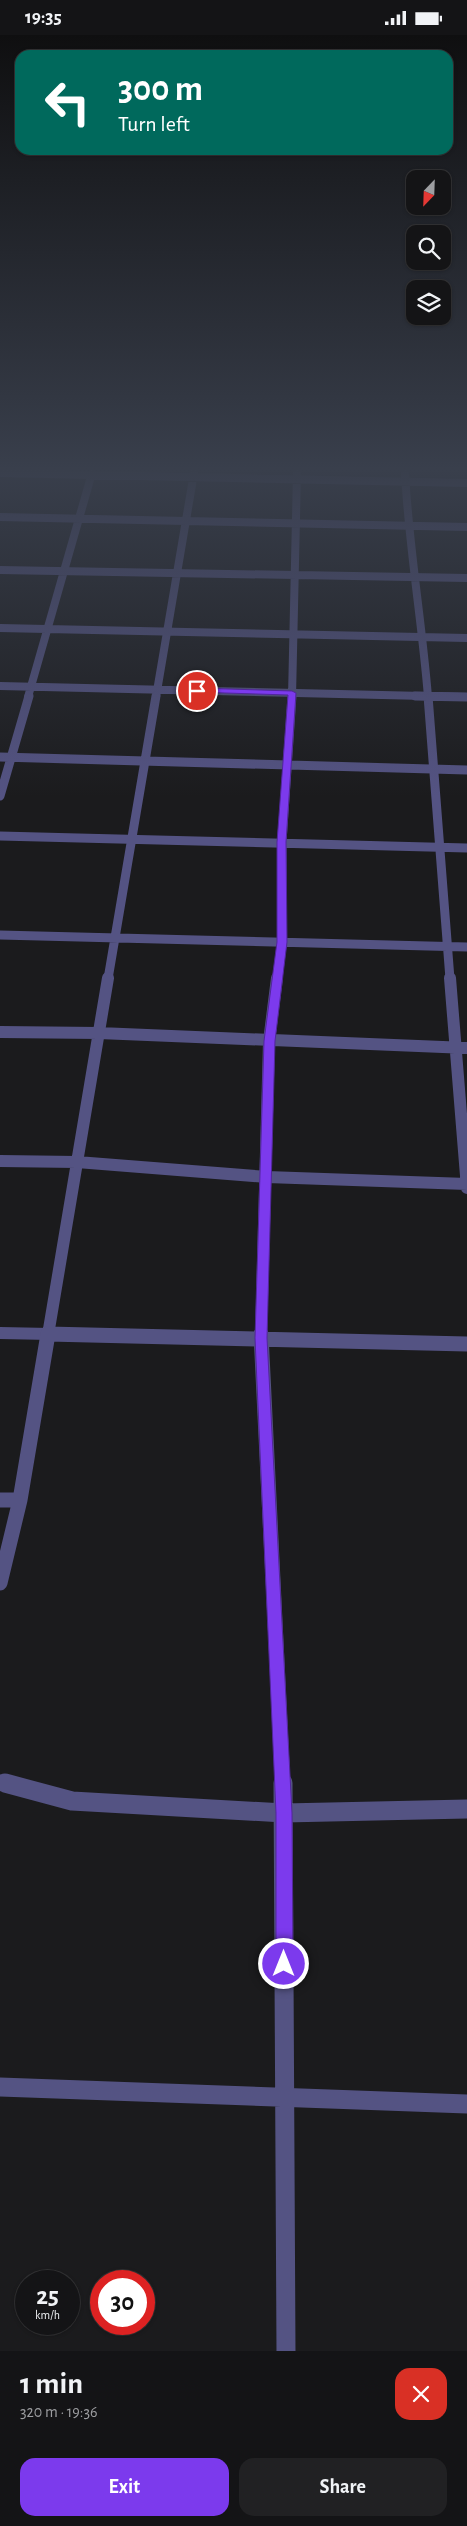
<!DOCTYPE html>
<meta charset="utf-8">
<style>
body{margin:0;font-family:"Alegreya Sans",sans-serif;background:#212123;color:#f1f3f6;height:100vh;display:flex;flex-direction:column;font-size:19px;white-space:nowrap}
*{box-sizing:border-box;margin:0}
p{font-size:16px;color:#9d9ea1}
.icon{flex:none;width:28px;height:28px;fill:none;stroke:currentColor;stroke-width:2;stroke-linecap:round;stroke-linejoin:round}
.map{position:relative;height:2316px;overflow:hidden}
.panel{display:flex;flex-direction:column;background:#141416;flex:1}
.panel>*{flex:none}
.top-card{position:absolute;left:15px;top:15px;width:438px;height:105px;border-radius:15px;box-shadow:0 1px 4px #0004,0 0 0 1px #333335;background:#00695c;color:#fff;overflow:hidden}
.needle{width:32px;rotate:203deg}
.tools{position:absolute;left:406px;top:135px;display:grid;gap:10px}
.tools a{display:grid;place-items:center;width:45px;height:45px;border-radius:10px;background:#141416;box-shadow:0 1px 4px #0004,0 0 0 1px #333335;font-size:25px}
.speed{position:absolute;left:15px;top:2235px;display:flex;gap:10px;font-size:25px;font-weight:700;text-align:center}
.speed>*{display:grid;place-content:center;width:65px;height:65px;border-radius:50%;background:#141416;box-shadow:0 1px 4px #0004,0 0 0 1px #333335;line-height:1}
.speed small{font-size:12px;font-weight:400}
.speed .limit{border:8px solid #d22;background:#fff;color:#111}
.pin{position:absolute;display:grid;place-items:center;width:42px;height:42px;color:#fff;margin:-21px;border:2px solid #fff;border-radius:50%;box-shadow:0 1px 5px #0007}
.me{position:absolute;width:55px;margin:-28px;rotate:0deg;stroke-linejoin:round;filter:drop-shadow(0 0 4px #0008)}
.turn{display:flex;align-items:center;gap:18px;height:105px;padding:0 20px;font-size:22px}
.turn .icon{width:65px;height:65px;stroke-width:2.5}
.turn b{display:block;font-size:35px;line-height:42px}
.round{display:grid;place-items:center;flex:none;width:52px;height:52px;border-radius:15px;background:#212123}
.headline{display:flex;align-items:center;justify-content:space-between;height:85px;padding:0 20px}
h1{font-size:30px;font-weight:600;line-height:38px}
.button{display:flex;gap:10px;margin-top:auto;padding:10px 20px}
.button a{flex:1;height:58px;border-radius:15px;background:#7c3aed;color:#fff;font-size:20px;font-weight:600;line-height:58px;text-align:center}
.button a+a{background:#212123;color:#f1f3f6}
.status{display:flex;justify-content:space-between;align-items:center;height:35px;padding:0 25px;background:#141416;direction:ltr}
.status svg{height:14px;fill:currentColor}
.map>svg:first-child{display:block}
.lines{fill:none;stroke-linecap:round;stroke-linejoin:round}
.minor-far4{stroke:#545383;stroke-width:8}
.minor-far3{stroke:#545383;stroke-width:9}
.minor-far2{stroke:#545383;stroke-width:12}
.minor-far1{stroke:#545383;stroke-width:15}
.minor{stroke:#545383;stroke-width:19}
.route{fill:#7c3aed;stroke:#51269a}
</style>
<div class="status"><b>19:35</b><svg viewBox="0 0 49 12"><path d="M0 12V9h3v3zM5 12V6h3v6zM10 12V3h3v9zM15 12V0h3v12zM26 1h20v11H26zM47 4h2v5h-2z"/></svg></div>
<div class="map">
<svg width="467" height="2316" viewBox="0 0 467 2316">
<rect width="100%" height="100%" fill="#1b1b1d"/>
<g class="lines">
<path class="minor-far4" d="M0,438l467,10
M405,438c4,75 17,149 23,224
M0,482l467,10
M0,535l467,8
M0,593l467,10
M0,651l467,11
M28,662l64,-224
M156,662l38,-224
M292,662l5,-224"/>
<path class="minor-far3" d="M415,661l52,1
M428,661l22,283
M0,722l467,13
M0,761l29,-100
M0,801l467,12
M0,900l467,12
M108,944l48,-283
M277,944l5,-37v-100l10,-146"/>
<path class="minor-far2" d="M450,943l17,210
M0,997l99,1 368,15
M0,1126l77,1 190,15 200,7
M0,1298l101,2
M48,1300l60,-357
M261,1300l8,-294 8,-63"/>
<path class="minor-far1" d="M48,1299l419,10
M261,1299l22,451
M0,1465h20
M0,1548l20,-83 28,-166
M0,1747l10,3"/>
<path class="minor" d="M5,1748l67,18 212,12 183,-4
M283,1748l3,568
M0,2052l467,17"/>
</g>
<linearGradient id="sky" x2="0" y2="1"><stop stop-color="#0f0f10"/><stop offset="0.57" stop-color="#393f4c"/><stop offset="1" stop-color="#393f4c" stop-opacity="0"/></linearGradient>
<rect width="467" height="762" fill="url(#sky)"/>
<path class="route" d="M197,653l95,3 4,2 -10,149 1,100 -12,99 -8,297 25,475 1,151 -3,6 -6,2 -6,-2 -2,-6v-151l-21,-475 9,-297 13,-99v-100l11,-147 -94,-3v-3z"/>
</svg>
<div class="tools">
<a><svg class="needle" viewBox="-14 -14 28 28"><path d="M0-13l5 13h-10z" fill="#e53935"/><path d="M0 13l5-13h-10z" fill="#9d9ea1"/></svg></a>
<a><svg class="icon" aria-label="search" viewBox="0 0 24 24"><circle cx="10" cy="10" r="6"/><path d="M15 15l6 6"/></svg></a>
<a><svg class="icon" aria-label="layers" viewBox="0 0 24 24"><path d="M12 4l9 5-9 5-9-5zM3 14l9 5 9-5"/></svg></a>
</div>
<div class="speed"><div>25<small>km/h</small></div><div class="limit">30</div></div>
<div class="pin" style="left:197px;top:656px;background:#d93025"><svg class="icon" aria-label="arrive" viewBox="0 0 24 24"><path d="M6 21V4h12l-3 4 3 4H6"/></svg></div>
<svg class="me" style="left:284px;top:1929px" viewBox="-20 -20 40 40"><circle r="17" fill="#7c3aed" stroke="#fff" stroke-width="3"/><path d="M0-11L8 9 0 5-8 9z" fill="#fff"/></svg>
<div class="top-card">
<div class="turn"><svg class="icon" aria-label="left" viewBox="0 0 24 24"><path d="M17 20v-9H6M10 6l-5 5 5 5"/></svg><div><b>300 m</b>Turn left</div></div>
</div>
</div>
<section class="panel">
<div class="headline"><div><h1>1 min</h1><p>320 m · 19:36</p></div><a class="round" style="background:#d93025;color:#fff"><svg class="icon" aria-label="close" viewBox="0 0 24 24"><path d="M6 6l12 12M18 6L6 18"/></svg></a></div>
<div class="button"><a>Exit</a><a>Share</a></div>
</section>
